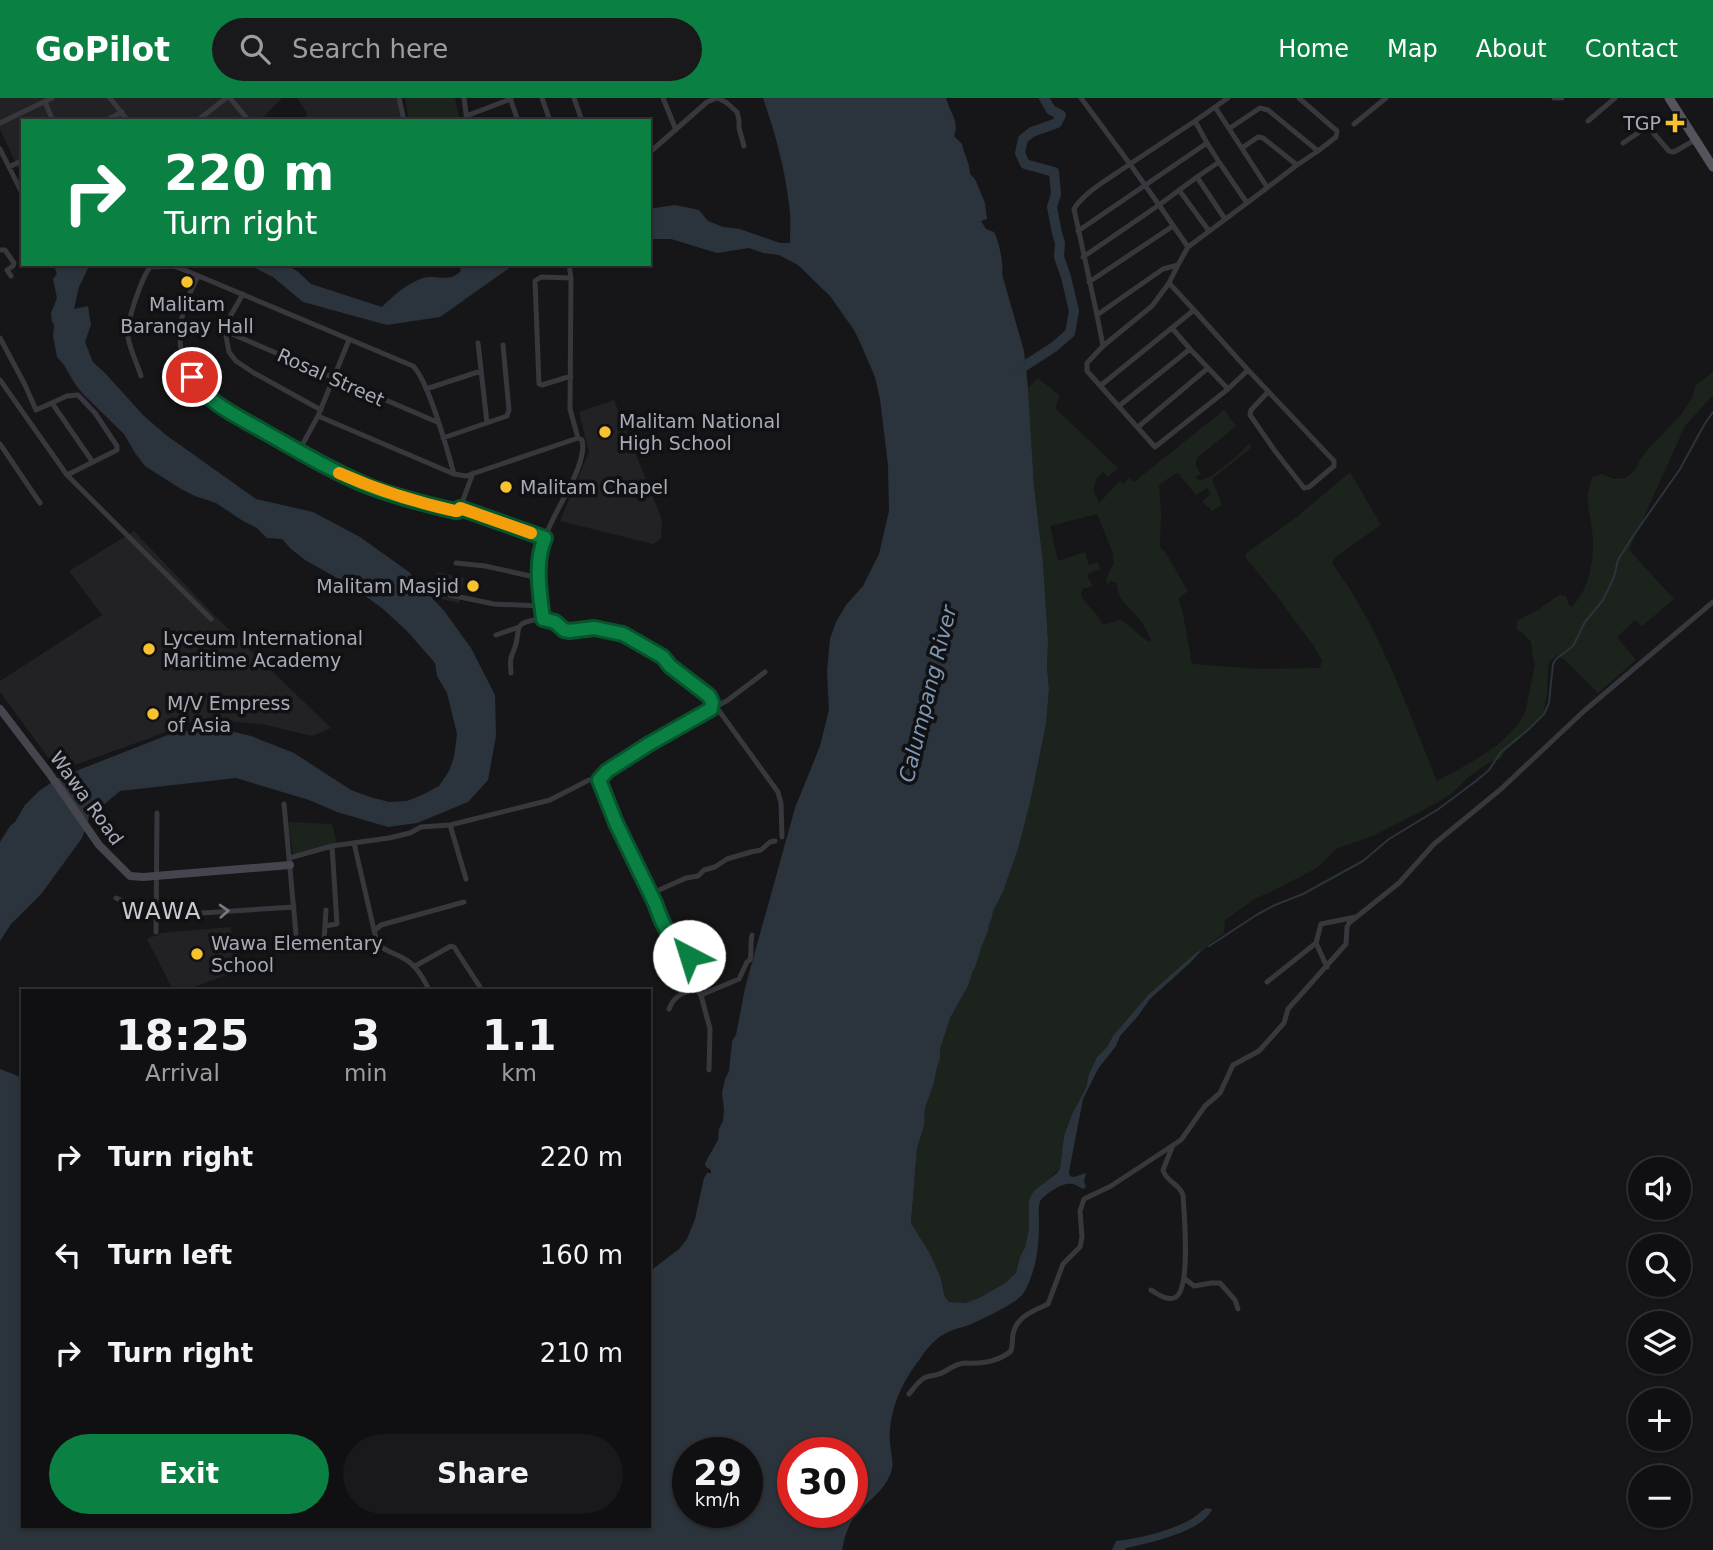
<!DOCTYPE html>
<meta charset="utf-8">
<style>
body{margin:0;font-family:"DejaVu Sans",sans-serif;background:#19191b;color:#f1f3f6;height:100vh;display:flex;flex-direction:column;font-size:26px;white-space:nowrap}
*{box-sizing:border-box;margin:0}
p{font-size:23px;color:#9c9d9f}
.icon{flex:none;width:38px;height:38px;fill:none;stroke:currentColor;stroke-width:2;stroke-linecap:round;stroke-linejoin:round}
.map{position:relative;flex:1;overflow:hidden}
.panel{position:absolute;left:21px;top:891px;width:630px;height:539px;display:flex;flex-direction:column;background:#101012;border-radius:0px;box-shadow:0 2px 5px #0004,0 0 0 2px #303032}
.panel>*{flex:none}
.banner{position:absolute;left:21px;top:21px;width:630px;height:147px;border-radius:0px;box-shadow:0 2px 5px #0004,0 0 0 2px #303032;background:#0b8043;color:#fff;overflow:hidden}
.tools{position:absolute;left:1628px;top:1059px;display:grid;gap:14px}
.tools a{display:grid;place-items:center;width:63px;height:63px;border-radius:50%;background:#101012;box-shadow:0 2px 5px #0004,0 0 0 2px #303032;font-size:35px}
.speed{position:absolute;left:672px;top:1339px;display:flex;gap:14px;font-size:35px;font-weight:700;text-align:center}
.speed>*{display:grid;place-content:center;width:91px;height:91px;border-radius:50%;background:#101012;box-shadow:0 2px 5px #0004,0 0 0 2px #303032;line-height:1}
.speed small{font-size:18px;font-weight:400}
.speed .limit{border:10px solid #d22;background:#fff;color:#111}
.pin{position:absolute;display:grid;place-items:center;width:60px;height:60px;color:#fff;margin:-30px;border:4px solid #fff;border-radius:50%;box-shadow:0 2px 7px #0007}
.me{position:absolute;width:77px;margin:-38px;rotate:320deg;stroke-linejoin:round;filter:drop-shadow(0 0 5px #0008)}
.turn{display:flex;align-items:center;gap:24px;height:147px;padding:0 28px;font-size:32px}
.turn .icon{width:91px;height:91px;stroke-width:2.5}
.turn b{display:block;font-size:49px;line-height:60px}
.eta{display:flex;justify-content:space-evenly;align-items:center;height:119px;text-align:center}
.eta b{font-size:42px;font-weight:800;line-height:49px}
.action{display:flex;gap:14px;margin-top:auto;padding:14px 28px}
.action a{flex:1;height:80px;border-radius:42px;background:#0b8043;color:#fff;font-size:28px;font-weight:800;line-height:80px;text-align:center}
.action a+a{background:#19191b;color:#f1f3f6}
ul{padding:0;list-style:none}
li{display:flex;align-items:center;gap:21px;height:98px;padding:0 28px}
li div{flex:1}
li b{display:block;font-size:26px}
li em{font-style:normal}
header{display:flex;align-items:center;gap:42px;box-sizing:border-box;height:98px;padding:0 35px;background:#0b8043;color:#fff}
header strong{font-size:33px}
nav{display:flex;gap:38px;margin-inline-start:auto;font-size:24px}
.search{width:490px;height:63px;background:#19191b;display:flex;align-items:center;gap:18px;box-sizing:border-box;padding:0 24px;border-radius:38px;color:#9c9d9f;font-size:26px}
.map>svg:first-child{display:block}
.built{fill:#222225}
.green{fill:#1c231d;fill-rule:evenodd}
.water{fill:#2b343c;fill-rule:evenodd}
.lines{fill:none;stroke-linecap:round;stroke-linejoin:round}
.stream{stroke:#2b343c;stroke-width:2}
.river{stroke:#2b343c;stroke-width:10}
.street{stroke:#37373d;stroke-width:5}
.secondary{stroke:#45464d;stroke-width:8}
.primary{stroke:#53545c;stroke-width:9}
.oneway{stroke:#757781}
.route-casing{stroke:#07532c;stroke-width:18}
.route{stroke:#0b8043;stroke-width:12}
.slow{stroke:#f59e0b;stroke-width:12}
.poi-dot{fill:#f7c22f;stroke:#111113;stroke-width:2.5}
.labels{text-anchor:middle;stroke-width:7;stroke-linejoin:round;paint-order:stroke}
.poi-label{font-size:19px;fill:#a7abb8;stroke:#111113;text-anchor:start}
.street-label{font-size:19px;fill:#a7abb8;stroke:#111113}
.water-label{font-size:21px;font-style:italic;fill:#7d97b4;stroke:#111113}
.quarter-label{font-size:23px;letter-spacing:2px;fill:#c8cbd4;stroke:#111113}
</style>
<header>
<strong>GoPilot</strong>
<div class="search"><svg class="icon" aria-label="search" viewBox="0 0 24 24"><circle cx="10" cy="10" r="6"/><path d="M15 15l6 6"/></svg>Search here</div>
<nav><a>Home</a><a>Map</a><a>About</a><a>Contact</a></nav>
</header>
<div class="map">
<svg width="1713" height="1452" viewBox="0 0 1713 1452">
<rect width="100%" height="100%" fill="#161618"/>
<path class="built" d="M0,0h282l-22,23h-237v58l-23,-50z
M297,0h100l4,23h-95l1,-8z
M614,302l48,120 -1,19 -8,5 -93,-23 29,-69 -10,-40z
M134,433l81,85 116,112 -19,8 -50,-12 -64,-5 -48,19 -92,33 -58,-79v-11l102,-66 -33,-44z
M437,474l27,6 -5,25 -18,-4 -9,-5z
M230,829l13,42 -57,21h-13l-26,-51 15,-6z"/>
<path class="green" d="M405,0h50l5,23h-51z
M1713,274v23l-28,31 -56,124 45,49 -32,27 -7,-6 -18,17 19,23 -38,33 -32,-32 -9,-6 -8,7 -1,6 -1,27 -4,18 -26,28 -13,11 -3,7 -13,4 -17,12 -21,20 -28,16 -50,25 -36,13 -19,19 -49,25 -12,5 -31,22 -1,13 -32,24 -43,37 -36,42 -6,11 -10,10 -8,17 -3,14 -14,26 -8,22 -4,32 -31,32v29l-4,18 -5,10 -4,16 -11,10 -26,15 -14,5 -16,-1 -4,-5 -5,-21 -29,-53 6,-75 7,-22 1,-18 9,-25 3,-16 3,-7 -1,-12 11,-30 18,-32 5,-16 2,-2 6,-21 7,-16 1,-7 3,-6 1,-7 10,-19 15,-43 12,-46 16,-79 3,-35 -2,-21 1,-27 -5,-78 -9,-77 -6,-98 10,-10 22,18 -5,12 63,60 -10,9 -5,-5 -6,6 -4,11 6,14 21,-22 3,3 6,-6 5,4 90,-72 12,16 -39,32c-3,7 0,10 4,16l-5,3 3,4 14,-6 23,-18 13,-13 3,3 -40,32 10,26 -10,6 -10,-10 9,-7 -4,-6 -11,7 -18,-22 -5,2 -14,10 2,27 -1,34 2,5 2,-1 24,41 -10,8 4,10 10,55 69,5 59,-1 2,-8 -9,-15 -37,-50 -31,-38 1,-4 52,-37 52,-44 31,53 -46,32 -3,6c48,65 75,144 105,218l35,-19 27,-18 18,-18 8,-13 10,-48 -2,-8 -2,-15 -9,-10 -5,-2v-9l22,-12 20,-14 7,1 3,9 3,2c19,-20 23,-50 20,-77 -2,-21 -9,-32 1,-53l9,-3 12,5 12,-1 9,-8 5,-10 8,-11 33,-34 12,-19 2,-10zM1097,416l17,42 -2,1 2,6 -8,16 2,6 3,-4 6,2c-1,16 14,26 23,37 5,6 8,13 11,20l-1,2c-12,-6 -18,-16 -30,-22l-17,5c-5,-14 -18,-18 -22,-31l2,-5 10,-3 -6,-10 3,-3 10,-4 -2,-7 -9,3 -4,-13 -27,9 -8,-35z
M288,724l44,2 5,19 -44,11z"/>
<path class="water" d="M763,0h183c4,15 14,24 8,38l8,8c2,11 8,19 8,30l5,5 10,24 2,16 -6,2 5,8 8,3c5,9 10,33 8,42l22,77 4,37 6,98 9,77 5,78 -1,27 2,21 -3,35 -16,79 -12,46 -15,43 -10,19 -1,7 -3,6 -1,7 -7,17 -6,20 -2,2 -5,16 -18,32 -10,31v11l-3,7 -3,16 -9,25 -1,18 -7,22 -6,75 19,31 10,22 5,21 4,5 16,1 14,-5 26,-15 11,-10 4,-16 5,-10 4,-18v-29l5,-9 23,-18 3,-5 4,-32 8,-22 14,-26 3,-14 8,-17 10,-10 6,-11 36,-42 47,-41 23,-14 -17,11 -11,12 -41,37 -12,17 -18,20 -4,10 -18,23 -15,30 -14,73 1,4 4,1 12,-4 -2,8 2,6 -3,2c-4,-2 -7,-5 -11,-5 -10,-2 -26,10 -32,17 -2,7 -1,14 -1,22 0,16 -1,32 -6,48 -2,7 -6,18 -11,24 -9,10 -43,26 -56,31 -10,3 -21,6 -29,13 -6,5 -13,13 -17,20 -19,24 -32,54 -30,84 1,12 5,21 0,32 -7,17 -23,26 -34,40 -8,10 -12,23 -14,35h-842v-481l23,9v448h626v-254l30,-23 8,-10 8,-20 9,-41 3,-5h4v-3l-5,-3 -1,-4 13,-23 1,-11 4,-8 1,-11 -2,-17 3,-14 4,-8 3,-30 4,-6 9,-47 50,-180 25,-62 9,-36 -2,-38 3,-33 6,-17 10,-17 17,-19 16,-32 10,-43 -1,-46 -8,-66 -5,-22 -16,-37 -5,-10 -24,-34 -32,-31 -19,-10 -16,-2 -14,-5 -32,5 -46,-14h-22v-30l26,-4 24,5 9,11 15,6 17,2 40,14h10c0,-13 1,-26 -1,-39 -4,-35 -14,-72 -26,-106zM688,1354h59v60h-59zM793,1354h59v60h-59z
M57,166h33l-11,23 -5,22 14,-3 3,19 -6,17 8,20 12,11 39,43 22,19 90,64 57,13 47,25 49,35 36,40 26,36 24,47 1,41 -8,44 -20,22 -51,21 -29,4 -51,-15 -28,-12 -73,-22 -116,13 -31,26 -7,21 -40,55 -31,31 -11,17v-99l10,-16 5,-4 10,-17 14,-14 19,-13 120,-47 56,1 17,4 43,17 57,37 19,7 19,5 18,-1 15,-6 17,-9 10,-15 5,-14 3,-23 -10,-41 -10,-17 -2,-13 -28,-32 -24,-22 -30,-22 -48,-27 -14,-11 -9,-10 -15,-1 -10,-10 -14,-7 -27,-18 -21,-7 -14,-7 -36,-23 -10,-13 -11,-19 -41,-40 -8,-10 -11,-19 -7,-8 -4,-21 1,-11 -2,-3 -1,-9 6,-15 -4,-19 4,-5 -2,-5z
M247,166h38l12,7 14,13 71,23c12,-12 24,-23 41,-29 14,-4 25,5 37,-6l1,-4 7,-4 4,2 3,-2h40l-75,53 -53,8 -84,-23 -30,-25z
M1206,1410l6,1c-9,23 -64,34 -86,39l-1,2h-13l4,-9c22,-2 53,-10 72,-20 6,-3 12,-9 18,-13z"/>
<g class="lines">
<path class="stream" d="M1209,848l49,-32 17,-9 28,-11 60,-33 26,-22 48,-29 39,-29 13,-11 12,-18 28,-23 15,-15 5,-11 4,-39 3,-5 17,-13 12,-24 18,-22 11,-23 4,-17 15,-24 47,-67 24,-44 9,-13"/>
<path class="river" d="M1015,274l39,-25 16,-14 4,-22 -8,-34 -7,-20 1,-14 -3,-10 -5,-26 4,-13 -2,-22 -29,-8 -5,-11 3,-14 9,-7 25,-9 4,-8 -10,-5 -7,-12"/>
<path class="street" d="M110,0l18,23
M230,0l19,23
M399,0l5,23
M464,0l3,23
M510,0l8,23
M542,0l8,23
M574,0l8,23
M663,0l13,32
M718,0l9,5 10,9 2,8v8l5,18
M1081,0l49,66c-17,12 -46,28 -56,45l23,106 66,-46 15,-4 -9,18 -17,23 -49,40 -16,17v8l68,76 73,-58
M1299,0l38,33 -1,6 -18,14
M1554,0h8
M45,4l8,19
M1215,9l52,80
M466,18l45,-17
M105,23l17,-9
M197,23l29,-23
M1195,23l33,-23
M1588,23l27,-23
M0,25l52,-25
M1354,26l32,-26
M1230,30l30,-20 8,2 50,41 -21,14 -34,-27 -5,-1 -16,11
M1207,45l12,19 -22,15 28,42
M1623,45l21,-14 5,-1 20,23 5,1 21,-12
M0,51l23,46
M649,55l58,-51 10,-4
M9,69l14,-7
M1179,92l30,41
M1247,105l50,-38
M1078,133l129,-88 -12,-22 -65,43 29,41 38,-28
M0,152h5l9,13 -1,3 -6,4 4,6
M1083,159l76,-52 29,42 59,-44 -28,-41
M569,166l2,14
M1178,167l10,-18
M198,178c-15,29 -26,60 -11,92 6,13 15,24 26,33 14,12 34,21 51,30 33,19 67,41 104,55 28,11 57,18 87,25h3l2,-3 85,30
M1089,184l84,-56
M1169,185l25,27
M243,196l-15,26 -3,11 4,21 7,9 18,12 67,37
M1097,217l6,31
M1172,230l18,21
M225,233l212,91
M0,240l25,47 11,25 31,-14 11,-1 17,18 22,33v4l-50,25
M478,245l9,80
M1248,272l86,91v5l-25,21 -5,1 -29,-37 -25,-36 1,-5 17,-18
M141,278c-4,-13 -11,-26 -13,-39 -3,-13 14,-59 22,-70l23,-1 9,3 231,97c16,16 34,83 41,108
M0,282l67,95 144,144
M1100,288l94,-76 54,60 -20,19 -38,-40 -71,57
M426,291l55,-18
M52,305l40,58
M318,318l136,58 12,2 112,-38
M1138,329l70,-59
M443,340l64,-22 2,-6 -6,-65
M0,346l40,59
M299,353l19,-35 31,-76
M460,410l13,-35
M456,465l29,3 54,12
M450,497l44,9 47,2
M543,521c-3,-24 -6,-48 -1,-72 5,-28 47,-80 40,-107l-4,-2 -8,-29 1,-131 -30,-1 -6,4 4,103 3,1 29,-9
M496,537l23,-8
M511,575c-1,-15 -1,-13 4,-26 6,-16 -3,-23 19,-27 3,0 8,-1 11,-1 9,2 14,11 23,12 9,1 18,-3 27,-3 5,1 11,2 16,3 31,5 72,45 98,65l3,6 -1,7
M717,610l61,84 3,11 1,34
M599,682l8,24 17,38 31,61 6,16 6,12 22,25 7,33
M284,706l12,130
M450,727l16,54
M354,745l23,100c7,8 17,10 26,15 12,6 21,21 26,32
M289,760l43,-12 57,-8 21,-5 11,-6 29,-2 100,-25 39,-20h10l3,-2 5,-7 42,-27 79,-44 37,-28
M650,796l36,-16 12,-2 6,-6 11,-3 12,-8 24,-7 10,-2 9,-8 5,-1
M116,800l40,18 138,-9
M325,828l12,-2 -5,-78
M374,833l7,-6 83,-23
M156,834l1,-119
M324,843l2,-31
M1316,845l5,-19 35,-7
M413,868l4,-1 34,-19 3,1 28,43
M1267,884l49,-39 11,24
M701,897l9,34 -1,41
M669,911c5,-13 14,-17 27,-20l5,6 38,-16 8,-17 3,-2c2,-8 0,-17 2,-25
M1184,1180l10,8 17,-3h9l15,17 3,9
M1151,1192c7,4 17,12 25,7 15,-10 8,-84 7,-102 -4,-12 -17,-13 -20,-25l10,-25
M909,1296c4,-5 9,-12 15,-16 5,-3 10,-2 15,-4 9,-3 16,-11 26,-11 16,1 33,-1 46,-12 2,-6 1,-11 2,-17 4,-18 20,-23 35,-30l15,-40 17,-17 2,-10 -2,-26 4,-12 27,-13 70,-46 24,-34 15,-13 13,-28 26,-14 25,-28 4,-14 58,-65 1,-17 2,-4 50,-40 35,-39 67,-55 83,-78 129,-109"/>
<path class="secondary" d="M0,611l49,64 50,72 31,31 13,1 147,-12"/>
<path class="primary" d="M1669,0l44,69"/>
</g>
<defs><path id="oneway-chevron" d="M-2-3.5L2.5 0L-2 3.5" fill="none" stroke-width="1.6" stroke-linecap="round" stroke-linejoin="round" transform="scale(1.75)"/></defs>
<use class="oneway" href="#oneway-chevron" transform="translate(224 813) rotate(-3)"/>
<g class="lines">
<defs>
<path id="route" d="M192,279c15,26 45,39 71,54 34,19 68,40 105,55 28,11 57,18 87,25h3l2,-3 85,30c-11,24 -5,56 -2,81l12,3 9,8 6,1 24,-3 29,6 40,23 7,9 39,30 3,6 -1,7 -62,35 -42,27 -8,9 17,43 39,80 6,16 6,12 22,25"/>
</defs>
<use href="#route" class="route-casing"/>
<use href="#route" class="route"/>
<path class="slow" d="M339,375c38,17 76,29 116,38h3l2,-3 71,25"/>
</g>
<g class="poi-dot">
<path d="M1671.5 14.5h7v7h7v7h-7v7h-7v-7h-7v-7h7z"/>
<circle cx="187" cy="184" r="7"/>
<circle cx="605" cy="334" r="7"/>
<circle cx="506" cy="389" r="7"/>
<circle cx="473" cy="488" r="7"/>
<circle cx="149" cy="551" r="7"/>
<circle cx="153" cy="616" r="7"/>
<circle cx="197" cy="856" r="7"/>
</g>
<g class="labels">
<g class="poi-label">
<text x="1661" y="32" text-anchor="end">TGP</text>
<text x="187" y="213" text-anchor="middle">Malitam<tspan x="187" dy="22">Barangay Hall</tspan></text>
<text x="619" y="330">Malitam National<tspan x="619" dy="22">High School</tspan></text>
<text x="520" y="396">Malitam Chapel</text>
<text x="459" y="495" text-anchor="end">Malitam Masjid</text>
<text x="163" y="547">Lyceum International<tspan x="163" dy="22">Maritime Academy</tspan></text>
<text x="167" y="612">M/V Empress<tspan x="167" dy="22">of Asia</tspan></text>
<text x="211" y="852">Wawa Elementary<tspan x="211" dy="22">School</tspan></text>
</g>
<g class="street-label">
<text transform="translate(331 279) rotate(24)" y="7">Rosal Street</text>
<text transform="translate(87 700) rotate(54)" y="7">Wawa Road</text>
</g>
<g class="water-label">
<text transform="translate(928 596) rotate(-76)" y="7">Calumpang River</text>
</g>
<g class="quarter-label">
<text x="162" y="821">WAWA</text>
</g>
</g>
</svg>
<div class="tools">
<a><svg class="icon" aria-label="sound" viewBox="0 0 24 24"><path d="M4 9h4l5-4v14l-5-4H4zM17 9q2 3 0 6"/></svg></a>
<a><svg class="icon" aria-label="search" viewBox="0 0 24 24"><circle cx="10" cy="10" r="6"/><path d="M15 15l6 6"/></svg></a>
<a><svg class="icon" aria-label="layers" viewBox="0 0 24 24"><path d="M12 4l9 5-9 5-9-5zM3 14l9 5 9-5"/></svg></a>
<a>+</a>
<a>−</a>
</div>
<div class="speed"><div>29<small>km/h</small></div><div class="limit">30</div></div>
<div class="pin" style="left:192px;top:279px;background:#d93025"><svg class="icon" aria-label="arrive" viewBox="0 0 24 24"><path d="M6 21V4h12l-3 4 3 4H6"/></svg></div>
<svg class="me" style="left:689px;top:858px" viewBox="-20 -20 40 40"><circle r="19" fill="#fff"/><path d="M0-13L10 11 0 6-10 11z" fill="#0b8043"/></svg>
<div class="banner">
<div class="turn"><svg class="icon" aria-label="right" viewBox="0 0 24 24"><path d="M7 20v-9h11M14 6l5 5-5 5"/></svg><div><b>220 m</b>Turn right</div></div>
</div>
<section class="panel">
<div class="eta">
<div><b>18:25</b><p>Arrival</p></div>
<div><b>3</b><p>min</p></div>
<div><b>1.1</b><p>km</p></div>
</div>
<ul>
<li><svg class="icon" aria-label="right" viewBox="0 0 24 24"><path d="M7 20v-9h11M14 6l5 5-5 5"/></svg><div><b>Turn right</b></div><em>220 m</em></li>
<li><svg class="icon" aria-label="left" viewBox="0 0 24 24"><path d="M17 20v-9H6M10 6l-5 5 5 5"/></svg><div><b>Turn left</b></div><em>160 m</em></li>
<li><svg class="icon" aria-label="right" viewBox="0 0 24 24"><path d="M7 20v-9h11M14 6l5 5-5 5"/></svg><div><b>Turn right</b></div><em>210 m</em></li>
</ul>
<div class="action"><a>Exit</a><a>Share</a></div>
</section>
</div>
